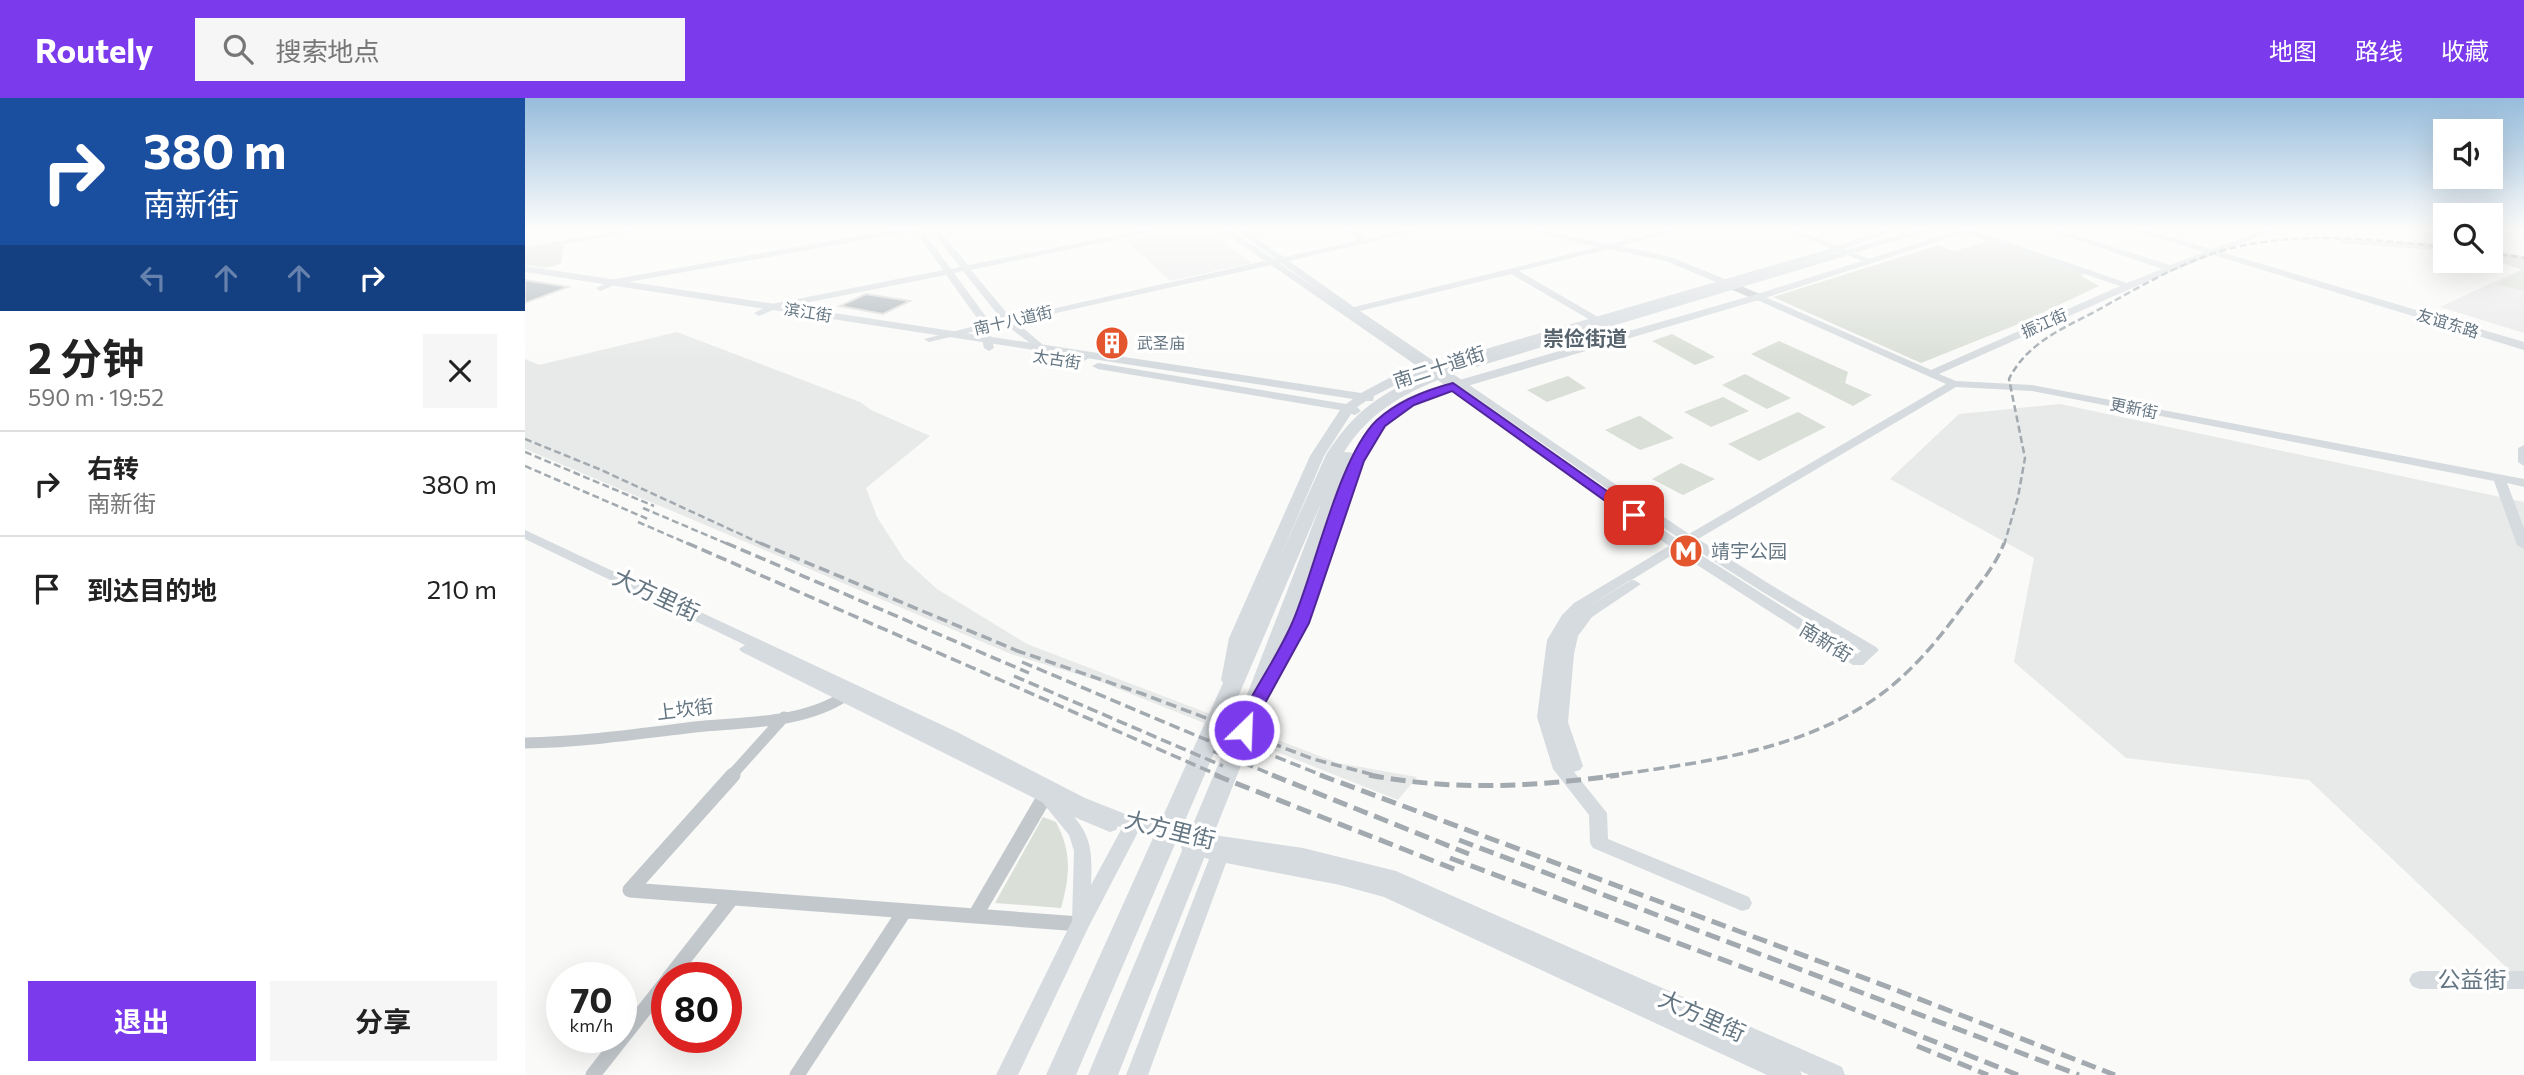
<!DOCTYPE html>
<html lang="zh">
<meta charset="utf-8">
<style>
body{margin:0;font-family:Commissioner,"Noto Sans SC",sans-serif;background:#f6f6f6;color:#222;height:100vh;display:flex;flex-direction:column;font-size:26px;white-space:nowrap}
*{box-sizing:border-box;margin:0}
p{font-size:23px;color:#767676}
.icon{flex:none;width:38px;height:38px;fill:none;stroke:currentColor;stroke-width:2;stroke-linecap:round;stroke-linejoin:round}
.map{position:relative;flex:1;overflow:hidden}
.panel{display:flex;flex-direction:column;background:#fff;width:525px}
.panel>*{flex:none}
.hud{background:#1a4fa0;color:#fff;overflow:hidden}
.buttons{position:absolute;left:1908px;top:21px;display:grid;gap:14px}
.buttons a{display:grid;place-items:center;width:70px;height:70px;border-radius:0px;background:#fff;box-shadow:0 7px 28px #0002;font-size:35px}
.speed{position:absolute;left:21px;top:864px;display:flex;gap:14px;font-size:35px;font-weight:700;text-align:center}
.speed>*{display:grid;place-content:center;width:91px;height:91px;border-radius:50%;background:#fff;box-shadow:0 7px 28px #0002;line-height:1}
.speed small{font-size:18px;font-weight:400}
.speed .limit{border:10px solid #d22;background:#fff;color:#111}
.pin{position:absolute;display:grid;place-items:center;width:60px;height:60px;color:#fff;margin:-30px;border-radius:14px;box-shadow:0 4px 10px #0006}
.me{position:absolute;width:77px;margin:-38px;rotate:24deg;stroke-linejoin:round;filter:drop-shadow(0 0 5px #0008)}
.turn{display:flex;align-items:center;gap:24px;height:147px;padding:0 28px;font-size:32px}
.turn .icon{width:91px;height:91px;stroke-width:2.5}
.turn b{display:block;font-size:49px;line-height:60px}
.lanes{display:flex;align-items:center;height:66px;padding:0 28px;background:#0003;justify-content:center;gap:35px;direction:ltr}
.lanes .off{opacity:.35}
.round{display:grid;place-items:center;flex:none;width:74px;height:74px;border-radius:0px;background:#f6f6f6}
.overview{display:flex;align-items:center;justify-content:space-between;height:119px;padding:0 28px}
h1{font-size:42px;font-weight:700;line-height:52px}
.primary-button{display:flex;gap:14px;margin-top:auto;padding:14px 28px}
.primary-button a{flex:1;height:80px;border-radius:0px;background:#7c3aed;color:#fff;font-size:28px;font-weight:700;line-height:80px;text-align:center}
.primary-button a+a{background:#f6f6f6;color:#222}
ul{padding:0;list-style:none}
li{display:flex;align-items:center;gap:21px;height:105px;padding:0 28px;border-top:2px solid #e0e0e0}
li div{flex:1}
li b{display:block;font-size:26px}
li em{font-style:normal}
header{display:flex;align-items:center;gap:42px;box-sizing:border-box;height:98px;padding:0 35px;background:#7c3aed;color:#fff}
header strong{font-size:33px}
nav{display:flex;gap:38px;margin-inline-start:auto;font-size:24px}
.search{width:490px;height:63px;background:#f6f6f6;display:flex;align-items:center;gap:18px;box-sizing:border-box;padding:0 24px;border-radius:0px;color:#767676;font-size:26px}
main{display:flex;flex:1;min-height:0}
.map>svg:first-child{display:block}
.built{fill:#e8e9e9}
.green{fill:#dadfd7}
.building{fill:#aab3b9;stroke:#dcdcda;stroke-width:2}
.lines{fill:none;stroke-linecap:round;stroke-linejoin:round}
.street-far2{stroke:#c3c8cc;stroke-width:7}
.street-far1{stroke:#c3c8cc;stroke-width:11}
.street{stroke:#c3c8cc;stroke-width:15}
.secondary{fill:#d6dbdf;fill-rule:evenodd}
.primary{fill:#d6dbdf;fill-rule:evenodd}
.highway{fill:#d6dbdf;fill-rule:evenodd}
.rail-far2{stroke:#a2aab0;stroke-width:2.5;stroke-dasharray:7 3.5;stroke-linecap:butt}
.rail-far1{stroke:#a2aab0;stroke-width:3.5;stroke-dasharray:11 5;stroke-linecap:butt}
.rail{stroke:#a2aab0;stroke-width:5;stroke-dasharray:15 7;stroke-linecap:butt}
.route{fill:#7c3aed;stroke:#51269a;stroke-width:2}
.labels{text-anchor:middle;stroke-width:7;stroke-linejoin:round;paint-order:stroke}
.far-street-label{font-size:16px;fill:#657683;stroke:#fff}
.far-poi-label{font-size:16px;fill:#657683;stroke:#fff;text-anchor:start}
.street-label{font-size:19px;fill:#657683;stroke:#fff}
.poi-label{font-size:19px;fill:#657683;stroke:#fff;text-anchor:start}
.far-district-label{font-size:21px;font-weight:bold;fill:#57646e;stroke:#fff}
.near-street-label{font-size:23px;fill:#657683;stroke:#fff}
</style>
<header>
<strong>Routely</strong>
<div class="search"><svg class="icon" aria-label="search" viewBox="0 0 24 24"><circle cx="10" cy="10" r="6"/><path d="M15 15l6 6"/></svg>搜索地点</div>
<nav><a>地图</a><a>路线</a><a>收藏</a></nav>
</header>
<main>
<section class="panel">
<div class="hud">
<div class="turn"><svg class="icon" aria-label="right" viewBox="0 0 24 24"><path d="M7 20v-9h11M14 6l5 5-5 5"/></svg><div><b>380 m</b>南新街</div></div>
<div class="lanes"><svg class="icon off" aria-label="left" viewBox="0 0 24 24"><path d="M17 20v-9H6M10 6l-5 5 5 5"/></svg><svg class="icon off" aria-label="ahead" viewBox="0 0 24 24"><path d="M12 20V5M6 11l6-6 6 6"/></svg><svg class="icon off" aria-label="ahead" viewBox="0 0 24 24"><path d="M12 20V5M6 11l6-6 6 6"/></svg><svg class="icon" aria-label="right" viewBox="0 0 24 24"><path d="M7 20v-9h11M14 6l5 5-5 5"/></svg></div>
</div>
<div class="overview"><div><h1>2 分钟</h1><p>590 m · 19:52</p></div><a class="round"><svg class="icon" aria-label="close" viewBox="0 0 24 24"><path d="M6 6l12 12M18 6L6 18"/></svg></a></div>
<ul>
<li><svg class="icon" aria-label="right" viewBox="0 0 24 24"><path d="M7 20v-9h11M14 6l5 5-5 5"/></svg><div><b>右转</b><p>南新街</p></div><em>380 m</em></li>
<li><svg class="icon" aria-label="arrive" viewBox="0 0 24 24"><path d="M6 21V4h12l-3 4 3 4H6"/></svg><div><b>到达目的地</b></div><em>210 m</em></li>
</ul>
<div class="primary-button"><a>退出</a><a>分享</a></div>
</section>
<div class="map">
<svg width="1999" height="977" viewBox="0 0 1999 977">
<rect width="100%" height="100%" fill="#fafaf8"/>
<path class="built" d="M667,130h13l47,35 -82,18 -43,-40z
M1999,170v65l-84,-26z
M152,234l183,70 11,8 59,26 -64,52 11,29 27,42 33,30 90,55 311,119 79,14 -19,23 -302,-120 -85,-26 -486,-205v-90l14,6z
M1535,306l464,98v482l-215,-204 -183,-22 -112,-96 20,-104 -144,-79 69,-65z"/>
<path class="green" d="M1812,141l108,5v7l-102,-8z
M1464,143l95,33 -3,2 18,10 -83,39 -95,38 -148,-66 166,-52 15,6z
M39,146l-3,19c-12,7 -23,4 -36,2v-14z
M1965,152l34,6v35l-28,-7 27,-14 -33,-11z
M1147,236l43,23 -20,8 -43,-24z
M1254,243l69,31 -3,11 27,12 -19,11 -102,-52z
M1220,276l46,24 -24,11 -45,-24z
M1043,278l18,12 -39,14 -20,-12z
M1198,299l26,14 -38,16 -27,-15z
M1273,314l28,15 -67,34 -31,-17z
M1114,318h1l34,22 -34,12 -35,-20z
M1156,365l34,16 -32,16 -31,-16z
M518,719l13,5c16,30 14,54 5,86l-66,-5z"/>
<path class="building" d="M0,182l43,7 -43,16z
M341,196l44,7 -27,13 -43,-8z"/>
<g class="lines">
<path class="street-far2" d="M1200,185l33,14"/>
<path class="street-far1" d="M0,645c57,-1 113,-9 170,-16 48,-5 108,-3 150,-31
M206,678l53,-59"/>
<path class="street" d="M208,677l-103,115 450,34
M450,818l70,-120
M144,880l62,-79
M68,977l74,-94
M272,977l107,-163"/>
<path class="secondary" d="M114,130h18l-132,23v-4z
M379,130h17l30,41 9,-2 -31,-39h8l31,37 186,-37h16l-199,42 40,48 254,-57 -47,-33h9l47,31h2l-43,-31h9l42,29 75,-17 -19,-12h10l18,11 48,-11h14l-141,33 65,46 244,-60 -83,-19h15l79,16 67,-16h13l-69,18 51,11 56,23v4h-6l-55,-23 -57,-12 -90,22 79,46v4h-6l-81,-47 -151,37 329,223 257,-150 -191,-85v-4h6l170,75 189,-84 -157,-53v-4h6l158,54 35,-14 -120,-41h12l116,37 99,-37h11l-132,53 -209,93 17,7 76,4 492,94v8l-17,-4 17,45v21l-7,-4 -23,-64 -462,-90 -76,-4 -258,152 73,46 105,62 3,3 -16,15h-10l-176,-113 -94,58 46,-29 5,-1 7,4 -49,33 -14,19 -4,18 -6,68 15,44 -3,4 -6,2 33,41 1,26 141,58 3,6 -3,6 -7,2 -149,-63 -3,-5 -1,-28 -36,-46 -16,-52 10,-77 15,-25 12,-12 95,-57 -220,-158 -178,-123 -255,57 26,22v4l-4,1 -32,-24 -17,3 5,20 -5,3 -5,-3 -4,-18 -51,12 -5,-3 55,-14 -2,-7 -31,-43 -171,34 -16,7 -5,-3 18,-9 171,-34 -28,-39 -298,53 -17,7 -4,-3 19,-9zM754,165h2l46,33zM438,173l39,49 -14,3 -1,-5 -33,-45zM932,286l223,155 -2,1zM1164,447l72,46 100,60 -4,3 -170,-108z
M1256,130h11l82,33 -7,2z
M533,252l30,6 1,2 -5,3 -30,-6v-4z
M1999,347v21l-6,-4v-14z
M0,432l432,202 128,66 48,19 53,14 117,17 93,23 446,196 3,8h-36l-9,-4 2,4h-35l-383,-178 -44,-12 -114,-22 -78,212h-22l83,-216 -26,-7 -2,-5 1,-3 -44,-12 -50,96 -70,147h-22l76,-154 2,-70 -5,-16 -27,-33 -300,-150 -3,-3 6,-4 -220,-106zM549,719l36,15 6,-2 2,-4 4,2 -31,57c1,-27 2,-47 -17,-68z
M1894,873h105v18h-105l-7,-3 -3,-6 3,-6z"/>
<path class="primary" d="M1364,130h13l-74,27 -427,127 -27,14 -1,5h-7l-9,6 4,4 -6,4 -4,-1 -27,42 -79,182 -6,42 -3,4h-12l-3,-4 8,-42 81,-182 30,-46 -242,-41 -6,-3 6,-3 248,41 7,-5 -828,-127v-6l836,127 32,-17 429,-125z
M1441,130h13l-217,71 -305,90c-19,6 -43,12 -58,25 -53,46 -62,147 -90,210 -9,19 -20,38 -31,56h-12l-3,-4c10,-18 23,-37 31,-56 24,-61 46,-170 96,-211 16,-14 39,-19 59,-26l305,-88z"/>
<path class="highway" d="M1396,130h17l-482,145c-46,17 -85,36 -112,79l10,1 2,3 -91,249 -147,370h-30l155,-370 79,-204 -246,574h-30l280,-620c32,-51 65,-68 120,-88z
M1600,130h16l383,114v8z"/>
<path class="rail-far2" d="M1965,155l34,5
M0,341l74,30 165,76
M0,354l129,54
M0,368l125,54
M118,410l87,37
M113,424l53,23
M1479,447l14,-48 7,-39 -16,-79c18,-36 53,-50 87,-68 40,-22 81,-47 125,-60 73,-21 150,-12 224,-4"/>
<path class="rail-far1" d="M162,445l533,233
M201,445l303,130
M235,445l265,111
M490,552l128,44 170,65 65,17
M497,564l206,87
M489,578l209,90
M691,635l108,43
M688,653l63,25
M1081,678c94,-13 200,-25 278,-84 30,-23 54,-52 76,-82 15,-21 35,-42 44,-67"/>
<path class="rail" d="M690,677l244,96
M747,677l197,79
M795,677l571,213 224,87
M844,677c83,16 165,12 250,0
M934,742l620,235
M925,760l378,141 190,76
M1392,948l71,29"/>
</g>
<linearGradient id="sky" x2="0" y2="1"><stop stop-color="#96bcdc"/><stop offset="0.49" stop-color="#fdfdfc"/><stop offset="1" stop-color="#fdfdfc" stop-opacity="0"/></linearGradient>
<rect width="1999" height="267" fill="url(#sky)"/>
<path class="route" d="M928,285l188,132 -7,5 -5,-2 -177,-127 -38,14 -29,21 -21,35 -55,162 -45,82 -13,29h-13l-3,-4c16,-38 42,-71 58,-109 22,-51 46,-165 84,-201 21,-19 49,-30 76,-37z"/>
<defs>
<symbol id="building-disc" viewBox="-11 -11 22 22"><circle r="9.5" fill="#e4572e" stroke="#fff"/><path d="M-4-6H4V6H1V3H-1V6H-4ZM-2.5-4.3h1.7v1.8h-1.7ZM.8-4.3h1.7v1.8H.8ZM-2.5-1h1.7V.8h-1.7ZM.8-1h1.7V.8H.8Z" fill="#fff"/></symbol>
<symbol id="metro-disc" viewBox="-11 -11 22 22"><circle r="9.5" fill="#e4572e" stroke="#fff"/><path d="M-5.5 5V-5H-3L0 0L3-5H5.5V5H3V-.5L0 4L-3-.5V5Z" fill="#fff"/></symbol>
</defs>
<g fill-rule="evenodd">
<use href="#building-disc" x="568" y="226" width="38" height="38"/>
<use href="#metro-disc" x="1142" y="434" width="38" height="38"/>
</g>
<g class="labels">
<g class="far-street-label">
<text transform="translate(283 214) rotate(9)" y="6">滨江街</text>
<text transform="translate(488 222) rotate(-13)" y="6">南十八道街</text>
<text transform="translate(1519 225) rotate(-24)" y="6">振江街</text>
<text transform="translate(1923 225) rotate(17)" y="6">友谊东路</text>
<text transform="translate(532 261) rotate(9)" y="6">太古街</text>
<text transform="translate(1609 310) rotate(11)" y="6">更新街</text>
</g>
<g class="far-poi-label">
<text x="612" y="251">武圣庙</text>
</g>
<g class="street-label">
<text transform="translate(914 269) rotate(-18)" y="7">南二十道街</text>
<text transform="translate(1301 544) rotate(31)" y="7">南新街</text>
<text transform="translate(160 611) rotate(-7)" y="7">上坎街</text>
</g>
<g class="poi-label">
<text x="1186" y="460">靖宇公园</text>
</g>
<g class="far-district-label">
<text x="1060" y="248">崇俭街道</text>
</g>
<g class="near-street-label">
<text transform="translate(131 497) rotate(25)" y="8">大方里街</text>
<text transform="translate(645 732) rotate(14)" y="8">大方里街</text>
<text x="1947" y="890">公益街</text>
<text transform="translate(1177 918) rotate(24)" y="8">大方里街</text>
</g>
</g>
</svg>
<div class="buttons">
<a><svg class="icon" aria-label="sound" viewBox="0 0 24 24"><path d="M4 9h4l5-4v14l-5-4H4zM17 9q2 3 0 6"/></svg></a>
<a><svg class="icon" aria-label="search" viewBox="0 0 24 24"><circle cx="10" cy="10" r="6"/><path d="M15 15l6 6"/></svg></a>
</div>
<div class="speed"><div>70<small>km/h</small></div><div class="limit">80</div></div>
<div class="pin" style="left:1109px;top:417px;background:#d93025"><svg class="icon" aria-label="arrive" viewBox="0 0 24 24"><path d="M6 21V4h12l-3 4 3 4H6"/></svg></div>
<svg class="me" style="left:719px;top:632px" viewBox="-20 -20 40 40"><circle r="17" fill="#7c3aed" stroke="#fff" stroke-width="3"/><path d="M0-11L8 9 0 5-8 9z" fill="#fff"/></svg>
</div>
</main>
